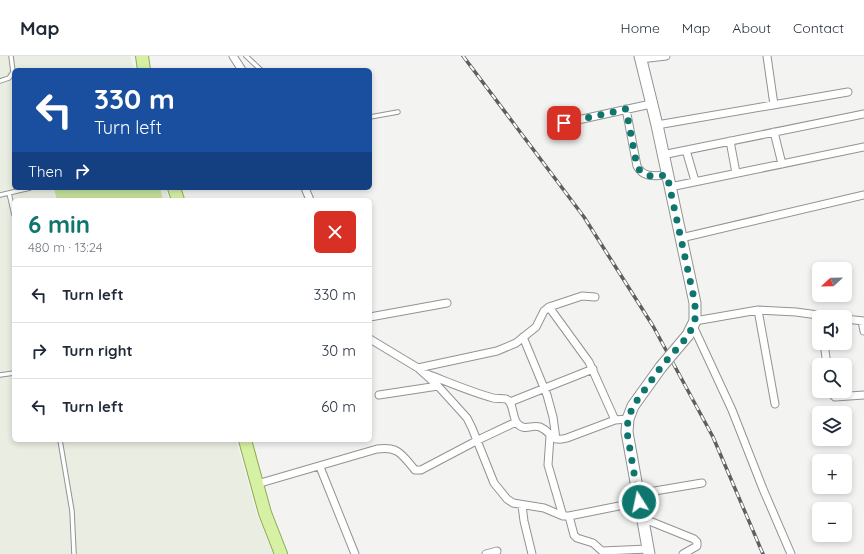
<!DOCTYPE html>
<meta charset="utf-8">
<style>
body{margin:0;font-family:Quicksand,sans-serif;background:#f6f6f7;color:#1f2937;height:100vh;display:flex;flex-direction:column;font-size:15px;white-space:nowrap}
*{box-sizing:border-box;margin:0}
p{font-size:13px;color:#747a83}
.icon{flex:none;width:22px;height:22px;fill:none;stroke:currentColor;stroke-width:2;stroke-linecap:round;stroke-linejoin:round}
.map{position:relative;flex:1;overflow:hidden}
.sheet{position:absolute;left:12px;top:142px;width:360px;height:244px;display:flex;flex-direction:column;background:#fff;border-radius:6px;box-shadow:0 2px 6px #0003}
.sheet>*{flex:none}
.hud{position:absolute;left:12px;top:12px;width:360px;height:122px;border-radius:6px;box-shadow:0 2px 6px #0003;background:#1a4fa0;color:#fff;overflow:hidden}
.needle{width:26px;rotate:248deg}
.fabs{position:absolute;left:812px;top:206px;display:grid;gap:8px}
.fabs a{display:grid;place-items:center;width:40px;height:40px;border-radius:6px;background:#fff;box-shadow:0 2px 6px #0003;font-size:20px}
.pin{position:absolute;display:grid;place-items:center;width:34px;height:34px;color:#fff;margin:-17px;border-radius:8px;box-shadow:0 2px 6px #0006}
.me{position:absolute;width:44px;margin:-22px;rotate:350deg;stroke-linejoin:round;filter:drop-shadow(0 0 3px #0008)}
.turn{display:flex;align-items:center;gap:14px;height:84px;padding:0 16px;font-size:18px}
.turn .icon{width:52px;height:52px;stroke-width:2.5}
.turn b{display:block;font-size:28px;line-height:34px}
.then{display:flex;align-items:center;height:38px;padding:0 16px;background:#0003;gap:8px;font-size:15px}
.round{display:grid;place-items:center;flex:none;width:42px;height:42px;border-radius:6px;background:#f6f6f7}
.head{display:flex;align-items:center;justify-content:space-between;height:68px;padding:0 16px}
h1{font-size:24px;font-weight:800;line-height:30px;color:#0f766e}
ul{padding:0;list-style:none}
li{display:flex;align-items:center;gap:12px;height:56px;padding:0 16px;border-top:1px solid #e0e1e3}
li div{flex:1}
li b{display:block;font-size:15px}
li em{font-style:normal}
header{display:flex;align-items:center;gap:24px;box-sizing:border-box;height:56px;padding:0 20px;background:#fff;border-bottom:1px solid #e0e1e3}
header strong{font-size:19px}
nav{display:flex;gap:22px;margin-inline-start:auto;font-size:14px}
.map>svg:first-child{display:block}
.built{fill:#e9ede2}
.green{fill:#c6e19c}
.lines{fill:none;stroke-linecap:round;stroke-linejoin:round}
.service-casing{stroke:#929491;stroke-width:5.5}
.minor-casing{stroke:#929491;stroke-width:9}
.secondary-casing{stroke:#929491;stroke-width:13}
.primary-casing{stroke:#8eab56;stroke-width:14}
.service{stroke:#fff;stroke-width:3.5}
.minor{stroke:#fff;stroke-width:7}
.secondary{stroke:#fff;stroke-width:11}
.primary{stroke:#d6f1a3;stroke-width:12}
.rail-casing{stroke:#5f605e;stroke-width:3.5}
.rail{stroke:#fff;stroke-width:2;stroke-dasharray:6;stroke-linecap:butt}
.secondary-bridge-casing{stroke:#929491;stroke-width:13;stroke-linecap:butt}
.secondary-bridge{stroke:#fff;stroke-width:11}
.route{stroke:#0f766e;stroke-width:7;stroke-dasharray:0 12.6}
</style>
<header>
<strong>Map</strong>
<nav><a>Home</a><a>Map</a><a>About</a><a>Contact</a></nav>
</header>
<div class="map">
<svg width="864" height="498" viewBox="0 0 864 498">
<rect width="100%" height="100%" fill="#f3f4f1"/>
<path class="built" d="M0,0h130l4,14h-120v118h151l4,12h-155v240h222l20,72 17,42h-273z"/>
<path class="green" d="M54,132h106l3,12h-106z"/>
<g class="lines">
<defs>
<path id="service" d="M246,0l15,14
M0,25l9,-3 4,-6 -2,-16
M370,61l28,-5
M9,137l5,22
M0,139l30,-7
M0,319l14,-2
M60,384l12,71 2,43"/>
<path id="minor" d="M233,0l9,14
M767,0l7,49
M640,3l26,-3
M626,53l11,57c6,12 18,10 30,9
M564,67l87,-19
M657,69l191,-33
M774,76l8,32
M730,85l6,32
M686,94l9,31
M662,99l202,-41
M670,131l194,-40
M305,132l5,12
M681,182l183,-43
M549,251l40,55 26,58
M758,254l17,94
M370,261l77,-14
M845,263l19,2
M695,265l63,-11 38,2 36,5
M862,265l2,10
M693,270l39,84 31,79 28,65
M523,281l24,58 6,22 3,22
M370,283l48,29 20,18 20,22 9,10 5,10 22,55 13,16 6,4 31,5 19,8h6l70,-14
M824,287l3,22
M418,312l79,-17 19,-8 20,-16 8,-16 5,-4 33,-11 13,1
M427,318c21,8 44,18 66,24 4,1 9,0 13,1 8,3 6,18 11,24 7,9 15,1 23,4 12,5 11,16 27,11l48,-18 13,-1
M831,335l1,3 3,3 29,-2
M379,339l59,-9
M510,346l83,-33
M550,380l-2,29 15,51
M320,411l35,87
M257,428l120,-35c22,-3 25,6 38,21h6l57,-30 38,-18
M637,438l65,-11
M522,449l2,16 8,33
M569,460l5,19 3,3 16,5 9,8 46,-2
M642,462l52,21 3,3v4l-14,8
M486,498l11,-3"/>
<path id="secondary" d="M640,0l17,69 38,178v18l-7,14
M649,498l-22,-122 1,-13 5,-13 28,-39"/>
<path id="primary" d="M142,0l2,14
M174,132l4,12
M245,384l20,73 16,41"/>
</defs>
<use href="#service" class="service-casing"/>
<use href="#minor" class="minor-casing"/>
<use href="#secondary" class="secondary-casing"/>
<use href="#primary" class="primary-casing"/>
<use href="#service" class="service"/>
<use href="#minor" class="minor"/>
<use href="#secondary" class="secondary"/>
<use href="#primary" class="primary"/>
<defs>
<path id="rail" d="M463,0l121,161 69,109 60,111 50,117"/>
</defs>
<use href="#rail" class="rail-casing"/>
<use href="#rail" class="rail"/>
<defs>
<path id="secondary-bridge" d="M661,311l27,-32"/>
</defs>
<use href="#secondary-bridge" class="secondary-bridge-casing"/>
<use href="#secondary-bridge" class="secondary-bridge"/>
</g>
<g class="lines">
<path class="route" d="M564,67l62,-14 11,57c7,13 17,10 30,9l28,128v18l-7,15 -27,31 -28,39 -5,13 -1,13 12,70"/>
</g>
</svg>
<div class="fabs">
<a><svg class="needle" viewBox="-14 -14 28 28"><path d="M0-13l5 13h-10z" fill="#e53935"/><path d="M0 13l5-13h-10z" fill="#747a83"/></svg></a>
<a><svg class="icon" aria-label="sound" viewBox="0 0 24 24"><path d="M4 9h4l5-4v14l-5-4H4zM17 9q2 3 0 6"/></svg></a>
<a><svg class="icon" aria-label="search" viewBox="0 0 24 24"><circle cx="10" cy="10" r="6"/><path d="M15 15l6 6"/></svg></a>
<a><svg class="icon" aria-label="layers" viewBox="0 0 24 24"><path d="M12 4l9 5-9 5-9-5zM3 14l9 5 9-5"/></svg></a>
<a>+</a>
<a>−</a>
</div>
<div class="pin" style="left:564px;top:67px;background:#d93025"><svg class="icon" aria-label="arrive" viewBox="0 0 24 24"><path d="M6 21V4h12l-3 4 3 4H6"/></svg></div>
<svg class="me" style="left:639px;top:446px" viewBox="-20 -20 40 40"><circle r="17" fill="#0f766e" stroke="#fff" stroke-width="3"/><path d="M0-11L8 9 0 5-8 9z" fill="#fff"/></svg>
<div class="hud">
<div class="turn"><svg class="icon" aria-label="left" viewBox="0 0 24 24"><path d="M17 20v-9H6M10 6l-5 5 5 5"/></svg><div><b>330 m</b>Turn left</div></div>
<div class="then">Then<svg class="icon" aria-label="right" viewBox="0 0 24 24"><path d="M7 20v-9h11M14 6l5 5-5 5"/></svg></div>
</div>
<section class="sheet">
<div class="head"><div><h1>6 min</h1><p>480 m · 13:24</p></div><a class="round" style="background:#d93025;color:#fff"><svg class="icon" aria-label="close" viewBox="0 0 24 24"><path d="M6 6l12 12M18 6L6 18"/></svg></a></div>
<ul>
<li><svg class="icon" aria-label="left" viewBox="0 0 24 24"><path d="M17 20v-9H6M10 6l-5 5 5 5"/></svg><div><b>Turn left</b></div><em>330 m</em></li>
<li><svg class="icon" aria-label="right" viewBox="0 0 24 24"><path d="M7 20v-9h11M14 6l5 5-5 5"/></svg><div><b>Turn right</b></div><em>30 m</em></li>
<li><svg class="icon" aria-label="left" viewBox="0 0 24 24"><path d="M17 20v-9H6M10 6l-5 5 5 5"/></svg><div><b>Turn left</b></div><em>60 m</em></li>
</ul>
</section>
</div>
